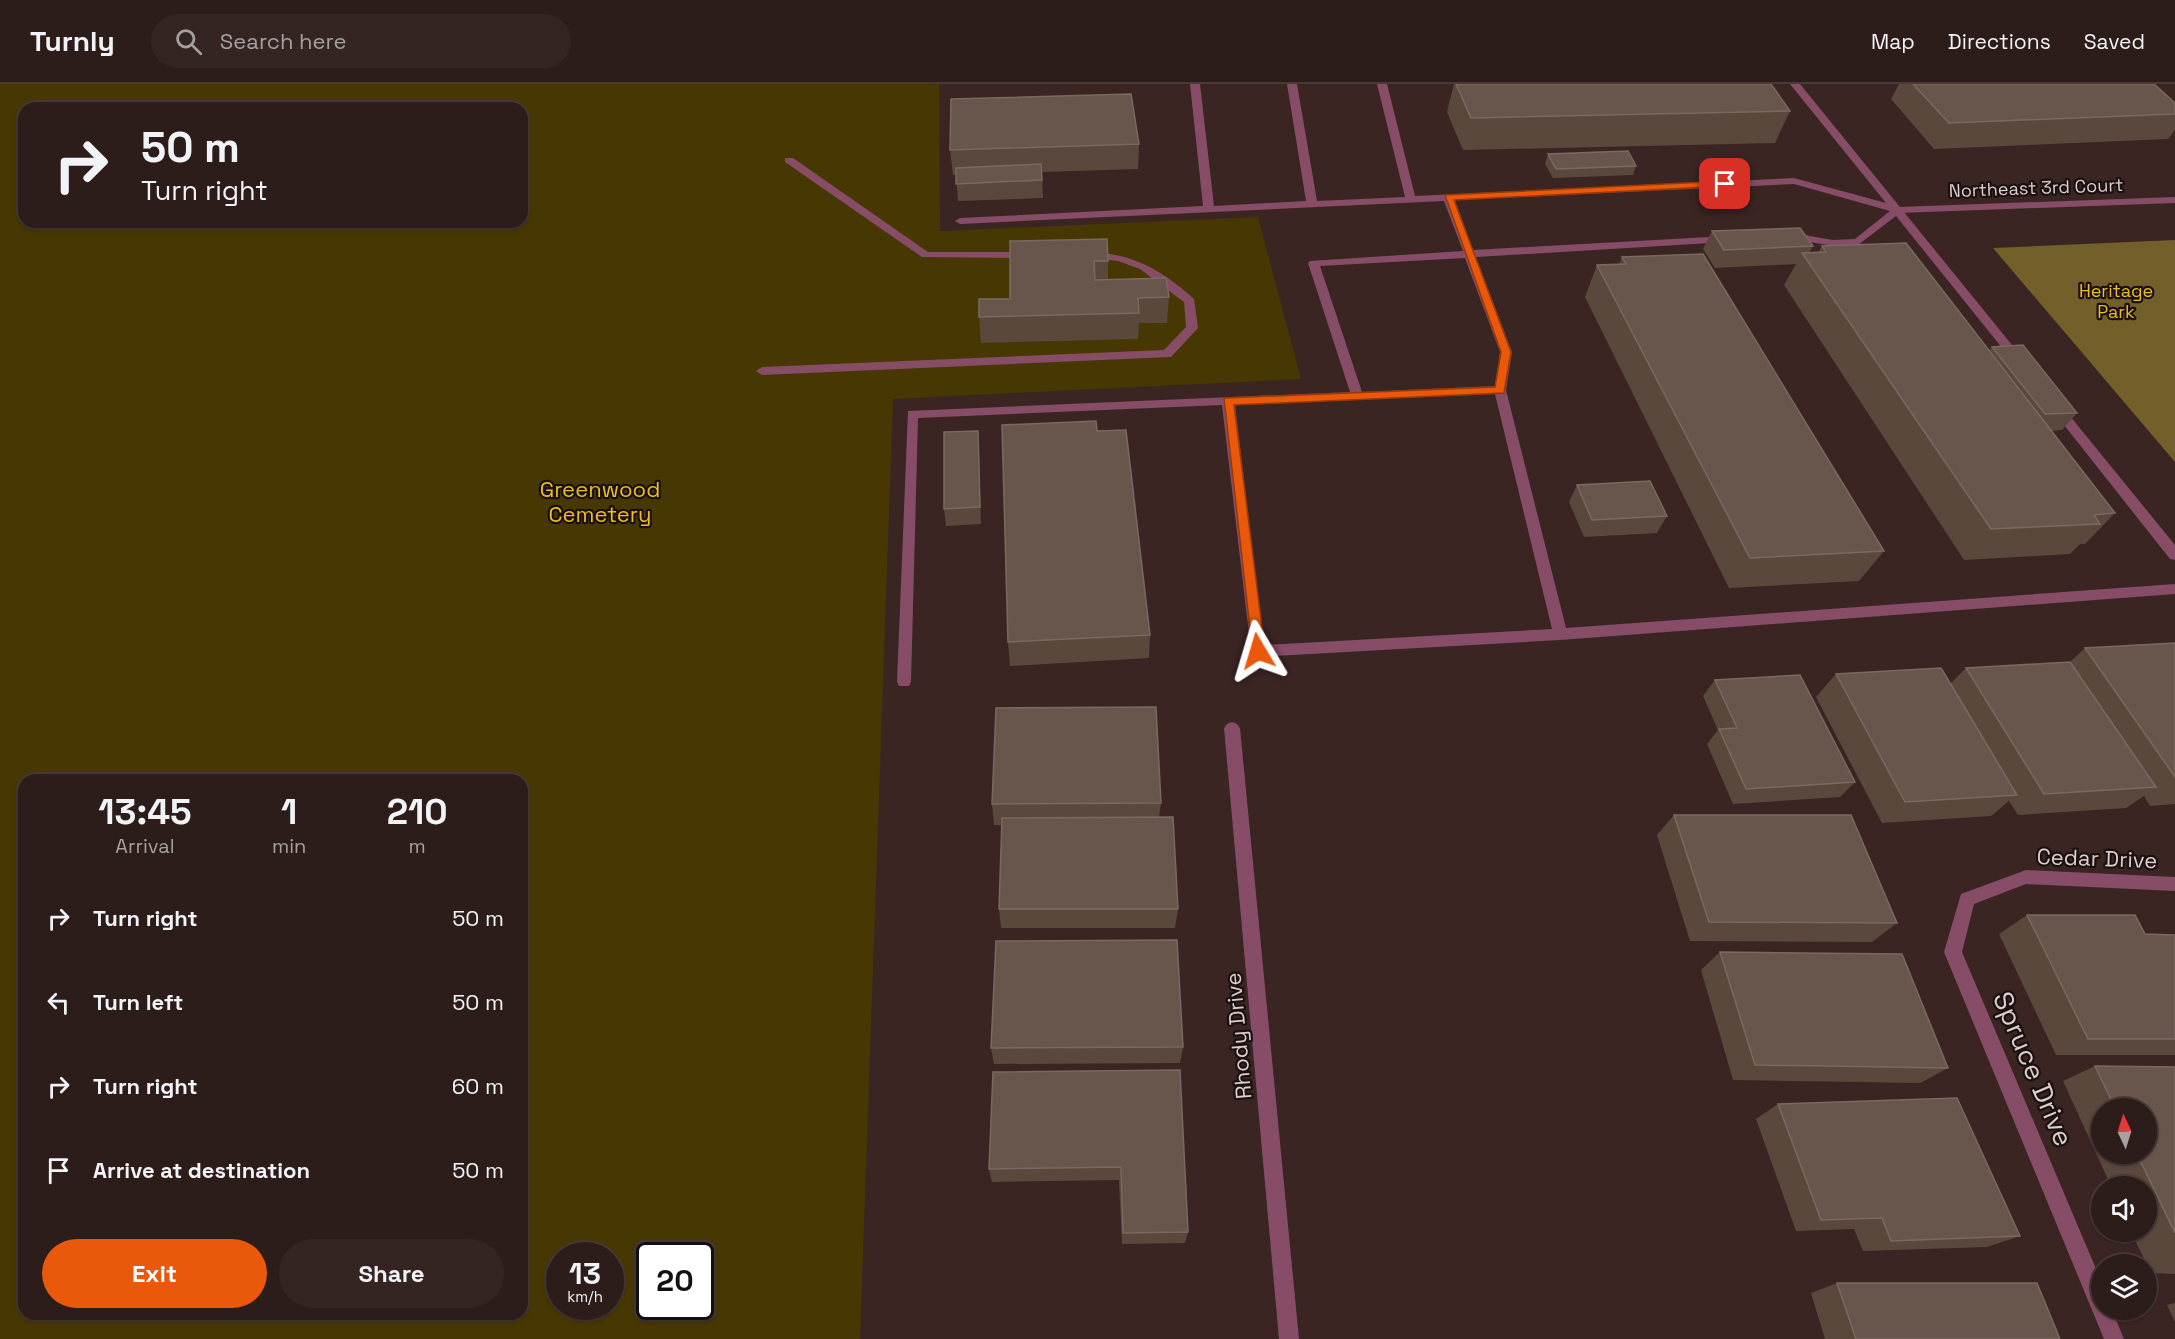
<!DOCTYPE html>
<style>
body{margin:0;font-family:"Space Grotesk",sans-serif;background:#342523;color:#f1f3f6;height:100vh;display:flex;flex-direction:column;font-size:22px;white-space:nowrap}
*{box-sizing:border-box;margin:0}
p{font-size:20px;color:#a6a1a2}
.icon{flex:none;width:33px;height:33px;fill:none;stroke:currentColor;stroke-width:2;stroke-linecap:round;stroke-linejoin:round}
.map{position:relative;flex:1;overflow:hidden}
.sheet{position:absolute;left:18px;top:690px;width:510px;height:546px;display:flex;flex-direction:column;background:#2c1c1a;border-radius:18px;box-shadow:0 2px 4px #0004,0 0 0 2px #483a39}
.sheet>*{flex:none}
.guide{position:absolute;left:18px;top:18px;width:510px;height:126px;border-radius:18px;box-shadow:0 2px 4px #0004,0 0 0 2px #483a39;background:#2c1c1a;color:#f1f3f6;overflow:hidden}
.needle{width:39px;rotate:356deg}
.controls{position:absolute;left:2091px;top:1014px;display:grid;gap:12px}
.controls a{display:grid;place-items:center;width:66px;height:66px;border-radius:50%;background:#2c1c1a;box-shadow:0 2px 4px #0004,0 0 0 2px #483a39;font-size:30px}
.speed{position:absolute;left:546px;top:1158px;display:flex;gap:12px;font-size:30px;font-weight:700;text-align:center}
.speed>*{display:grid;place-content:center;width:78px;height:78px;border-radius:50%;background:#2c1c1a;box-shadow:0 2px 4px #0004,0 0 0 2px #483a39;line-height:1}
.speed small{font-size:15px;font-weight:400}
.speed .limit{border:3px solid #111;border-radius:9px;background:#fff;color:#111}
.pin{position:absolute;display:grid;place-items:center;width:51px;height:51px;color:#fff;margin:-26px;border-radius:12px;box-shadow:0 3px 9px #0006}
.me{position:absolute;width:66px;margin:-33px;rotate:353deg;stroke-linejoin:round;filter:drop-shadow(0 0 4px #0008)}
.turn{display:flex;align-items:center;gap:21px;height:126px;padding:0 24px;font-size:27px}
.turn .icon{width:78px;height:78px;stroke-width:2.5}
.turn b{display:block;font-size:42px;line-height:51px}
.eta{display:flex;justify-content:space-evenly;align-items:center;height:102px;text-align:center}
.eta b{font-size:36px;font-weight:800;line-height:42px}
.primary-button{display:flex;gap:12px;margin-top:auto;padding:12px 24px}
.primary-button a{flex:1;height:69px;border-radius:36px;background:#ea580c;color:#fff;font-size:24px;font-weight:800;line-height:69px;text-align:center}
.primary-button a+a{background:#342523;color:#f1f3f6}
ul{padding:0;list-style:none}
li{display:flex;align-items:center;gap:18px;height:84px;padding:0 24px}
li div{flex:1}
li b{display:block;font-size:22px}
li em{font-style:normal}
header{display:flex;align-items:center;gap:36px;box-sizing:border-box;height:84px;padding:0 30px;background:#2c1c1a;border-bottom:2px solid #483a39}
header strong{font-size:28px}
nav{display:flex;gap:33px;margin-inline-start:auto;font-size:21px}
.search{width:420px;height:54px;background:#342523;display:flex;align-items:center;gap:15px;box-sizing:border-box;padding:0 21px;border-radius:33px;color:#a6a1a2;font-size:22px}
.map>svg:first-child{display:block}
.green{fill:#473703;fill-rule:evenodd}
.forest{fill:#735f29}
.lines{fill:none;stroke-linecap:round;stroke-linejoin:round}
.service{fill:#874d67;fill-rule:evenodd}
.minor{fill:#874d67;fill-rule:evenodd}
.wall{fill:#5a483d;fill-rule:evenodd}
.shaded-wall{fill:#47342c}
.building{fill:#68564c;stroke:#7a6960;stroke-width:1.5}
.route{fill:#ea580c;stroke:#983908;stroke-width:1.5}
.labels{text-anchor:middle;stroke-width:4.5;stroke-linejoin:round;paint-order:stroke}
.far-street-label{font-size:18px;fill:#ddcecd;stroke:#1a1110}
.far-park-label{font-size:18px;fill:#ecbd28;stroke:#1a1110}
.park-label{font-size:22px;fill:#ecbd28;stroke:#1a1110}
.street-label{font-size:22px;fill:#ddcecd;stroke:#1a1110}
.near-street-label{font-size:27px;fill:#ddcecd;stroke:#1a1110}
</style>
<header>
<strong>Turnly</strong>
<div class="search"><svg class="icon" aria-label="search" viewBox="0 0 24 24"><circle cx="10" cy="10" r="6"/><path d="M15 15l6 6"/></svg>Search here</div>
<nav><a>Map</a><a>Directions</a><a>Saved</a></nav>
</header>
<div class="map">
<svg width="2175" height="1255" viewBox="0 0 2175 1255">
<rect width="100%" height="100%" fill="#3a2523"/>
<path class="green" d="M0,0h939l1,147 318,-14 43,162 -408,20 -33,940h-860zM24,24h498v114h-498zM24,696h498v534h-498zM560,1172h50v50h-50zM650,1172h50v50h-50z"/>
<path class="forest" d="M2175,156v222l-182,-214z"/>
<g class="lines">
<path class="service" d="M1190,0h10l14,122 92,-5 -19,-117h10l20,117 88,-4 -28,-113h10l28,112 379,-18 92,25 -96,-119h10l225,277 -6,4 -4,-1 -119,-148 -38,29 -25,1 -46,-8 -5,-3 5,-3 46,8 22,-1 35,-28 -96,-27 -339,16 18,50 254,-14 5,3 -5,3 -251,15 36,95 -6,38 60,238 609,-44v10l-615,46 -302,17 -7,-6 -29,-246 -304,13 -7,264 -2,4h-10l-2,-4 11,-271 442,-19 -42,-129 2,-2 153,-10 -19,-50 -484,23 -5,-3 5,-3 243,-12zM1465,174l35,94 -5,34 -133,6 -42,-126zM1495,310l57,235 -288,16 -29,-240z
M785,74h8l135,94h101l5,3 -5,3 -107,-1 -137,-95z
M1089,168c43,1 73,18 105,47l4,29 -27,29 -409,18 -6,-4 6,-4 402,-17 22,-23 -2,-25 -44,-33 -22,-8 -33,-4 -1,-2z
M2057,320l4,1 114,140v15l-5,-1 -117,-148 -2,-3z"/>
<path class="minor" d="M2175,113v6l-277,10 -5,-3 5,-3z
M1232,638l5,2 3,4 59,611h-20l-55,-611 3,-4z
M2026,786l149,7v14l-149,-7 -52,20 -12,48 140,331v27h10l12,29h-20l-160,-387 17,-58z"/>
</g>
<path class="wall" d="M1454,0h317l19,27 -15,32 -312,7 -16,-38z
M1899,0h255l21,30v16l-7,9 -234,10 -43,-50z
M1139,60l-1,25 -96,3 1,26 -85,3 -2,-26h-3l-3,-25z
M1548,70l88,12 -3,9 -80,3 -8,-14z
M1712,147l101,15 -4,7h9l4,-7 167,105 3,-4 85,66 -15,17 -11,1 64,82 -30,31h-5l-10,10 -106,6 -180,-275 12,-21 -81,4 -12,-19z
M1010,157l98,20v18l61,18 -2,26h-28l-1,16 -157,4 -2,-26 31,-18z
M1622,173l262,294 -25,30 -130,7 -144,-291 12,-32 22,-1z
M978,347l1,17 2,76 -35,2 -2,-17z
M1097,347l53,204 -1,23 -139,8 -2,-24z
M1577,401l90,31 -10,17 -73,4 -15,-35z
M2175,559v161l-25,2 -6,-10 -18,12 -108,7 -9,-14 -18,15 -109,7 -66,-126 20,-23 114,10 16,-16 104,-6 15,-14z
M1715,596l140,102 -15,15 -107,7 -26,-60 11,-14 -15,-34z
M1161,719l-2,14 19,92 -3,19h-174l-2,-19 3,-84h-8l-2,-21z
M1674,731l223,108 -25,19 -182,-1 -33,-106z
M2027,831l118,19 30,1v120h-119l-57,-121z
M1720,868l228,116 -28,15 -187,-3 -32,-110z
M1183,963l-3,16 -186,1 -3,-16z
M2095,982l80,1v207l-24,-1 -20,-41h15v-46h-35l-48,-105zM2102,1024h44v46h-44z
M1180,986l8,162 -3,11 -63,1 -3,-64 -127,2 -3,-13z
M1778,1020l242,132 -33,11 -124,4 -9,-22 -58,2 -40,-112z
M1837,1199l223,56h-235l-14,-46z
M2175,1219v19l-8,-17z"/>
<path class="shaded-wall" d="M978,347l1,17 2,76 -1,-17z"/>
<path class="building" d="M1456,0h315l19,27 -319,7z
M1913,0h241l21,19v11l-226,9z
M1131,10l8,50 -189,6 1,-51z
M1628,67l8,15 -80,3 -8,-15z
M1041,80l1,16 -86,4v-16z
M1800,144l13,18 -89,4 -12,-19z
M1107,155l1,22h-14l1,19 71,-2 3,19 -31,1 1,15 -160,4v-18h31v-58z
M1906,159l209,270 -21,2 6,9 -109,5 -189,-276 24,-1 -4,-6z
M1703,170l181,297 -134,7 -153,-293 29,-1 -4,-7z
M2023,261l54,68 -32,1 -53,-67z
M1096,337l1,10 29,-1 24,205 -142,7 -6,-217z
M978,347l2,76 -36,2v-77z
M1650,397l17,35 -75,4 -15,-35z
M2175,559v134l-90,-129z
M2070,578l86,125 -112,7 -78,-126z
M1941,584l76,127 -112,7 -69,-128z
M1800,591l55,107 -109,7 -27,-60 18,-1 -22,-48z
M1156,623l5,96 -169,1 4,-96z
M1674,731h177l46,108 -188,-1z
M1173,733l5,92h-179l3,-91z
M2027,831h108l10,19 30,1v104h-87z
M1177,856l6,107 -192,1 5,-107z
M1720,868l182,2 46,114 -193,-3z
M2095,982l80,1v166l-38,-79h9v-46h-31z
M1180,986l8,162 -65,1 -2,-66 -132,2 4,-97z
M1957,1014l63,138 -129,5 -9,-23 -61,2 -43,-116z
M1837,1199h200l23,56h-204z"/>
<path class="route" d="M1725,97l5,3 -2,2 -274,14 57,152 -7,41 -270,12 31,246 -7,5 -5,-1 -29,-257 271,-11 6,-35 -56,-157z"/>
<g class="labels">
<g class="far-street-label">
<text transform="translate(2036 104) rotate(-2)" y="6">Northeast 3rd Court</text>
</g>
<g class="far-park-label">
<text x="2116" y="213">Heritage<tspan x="2116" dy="21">Park</tspan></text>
</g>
<g class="park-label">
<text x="600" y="413">Greenwood<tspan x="600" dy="25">Cemetery</tspan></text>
</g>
<g class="street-label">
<text transform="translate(2097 774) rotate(2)" y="8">Cedar Drive</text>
<text transform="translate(1238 952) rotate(-95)" y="8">Rhody Drive</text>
</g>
<g class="near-street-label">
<text transform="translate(2033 985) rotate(67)" y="9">Spruce Drive</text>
</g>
</g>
</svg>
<div class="controls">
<a><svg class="needle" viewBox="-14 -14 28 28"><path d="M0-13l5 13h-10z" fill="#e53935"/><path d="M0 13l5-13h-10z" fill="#a6a1a2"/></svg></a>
<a><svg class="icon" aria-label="sound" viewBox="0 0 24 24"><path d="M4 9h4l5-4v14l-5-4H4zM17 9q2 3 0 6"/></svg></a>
<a><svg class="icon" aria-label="layers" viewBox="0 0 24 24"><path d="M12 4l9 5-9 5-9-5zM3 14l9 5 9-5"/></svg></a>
</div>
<div class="speed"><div>13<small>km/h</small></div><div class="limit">20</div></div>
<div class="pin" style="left:1725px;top:100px;background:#d93025"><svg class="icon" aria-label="arrive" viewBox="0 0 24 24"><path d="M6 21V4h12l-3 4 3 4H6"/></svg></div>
<svg class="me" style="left:1258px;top:567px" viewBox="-20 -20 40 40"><path d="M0-17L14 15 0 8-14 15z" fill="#ea580c" stroke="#fff" stroke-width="4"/></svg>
<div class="guide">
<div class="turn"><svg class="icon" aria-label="right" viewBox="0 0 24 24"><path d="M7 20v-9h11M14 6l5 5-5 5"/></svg><div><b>50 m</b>Turn right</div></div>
</div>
<section class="sheet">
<div class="eta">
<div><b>13:45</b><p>Arrival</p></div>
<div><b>1</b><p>min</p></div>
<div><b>210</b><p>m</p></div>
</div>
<ul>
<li><svg class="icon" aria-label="right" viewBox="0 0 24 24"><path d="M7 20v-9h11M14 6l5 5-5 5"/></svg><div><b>Turn right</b></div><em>50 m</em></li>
<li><svg class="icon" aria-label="left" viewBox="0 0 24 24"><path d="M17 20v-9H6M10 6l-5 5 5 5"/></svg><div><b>Turn left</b></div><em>50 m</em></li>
<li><svg class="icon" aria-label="right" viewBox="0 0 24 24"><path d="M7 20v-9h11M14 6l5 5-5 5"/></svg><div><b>Turn right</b></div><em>60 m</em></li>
<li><svg class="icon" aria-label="arrive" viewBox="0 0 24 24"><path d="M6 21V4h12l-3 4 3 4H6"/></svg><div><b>Arrive at destination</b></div><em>50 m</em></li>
</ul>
<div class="primary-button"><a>Exit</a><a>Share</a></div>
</section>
</div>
